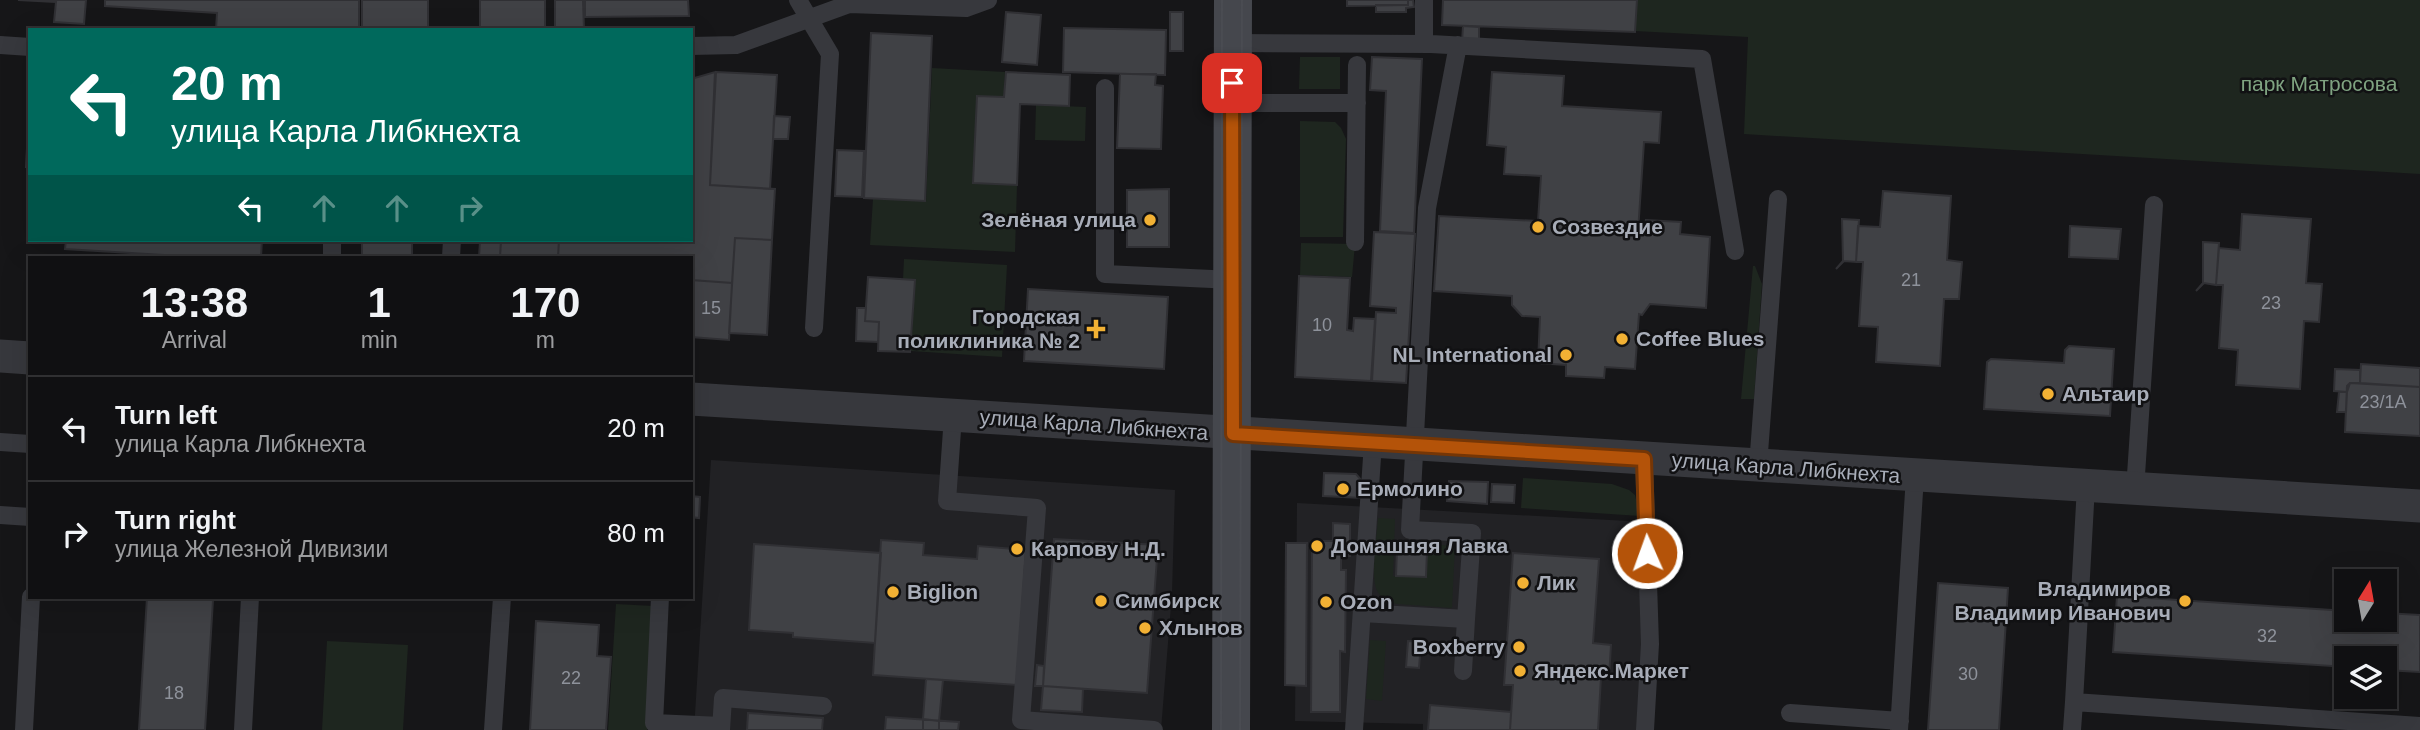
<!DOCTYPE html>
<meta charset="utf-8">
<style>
body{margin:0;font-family:Arial,sans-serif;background:#1e1e20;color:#f1f3f6;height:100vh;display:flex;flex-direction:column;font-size:26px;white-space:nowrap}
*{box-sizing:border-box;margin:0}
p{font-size:23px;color:#9c9d9f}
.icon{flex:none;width:38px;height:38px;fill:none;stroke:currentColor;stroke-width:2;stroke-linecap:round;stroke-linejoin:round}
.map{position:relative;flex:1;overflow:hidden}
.sheet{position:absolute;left:28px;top:256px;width:665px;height:343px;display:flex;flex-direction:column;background:#101012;border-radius:0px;box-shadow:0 7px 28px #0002,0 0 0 2px #303032}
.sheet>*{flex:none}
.guide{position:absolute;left:28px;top:28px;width:665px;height:214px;border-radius:0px;box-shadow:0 7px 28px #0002,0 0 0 2px #303032;background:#00695c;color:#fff;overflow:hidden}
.needle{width:46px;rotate:11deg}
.fabs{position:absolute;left:2334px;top:569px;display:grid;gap:14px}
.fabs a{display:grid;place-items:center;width:63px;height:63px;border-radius:0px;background:#101012;box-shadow:0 7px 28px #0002,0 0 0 2px #303032;font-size:35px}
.pin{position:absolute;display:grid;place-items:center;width:60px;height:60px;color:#fff;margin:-30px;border-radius:14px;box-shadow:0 4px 10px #0006}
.me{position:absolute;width:77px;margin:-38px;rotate:358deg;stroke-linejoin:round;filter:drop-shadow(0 0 5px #0008)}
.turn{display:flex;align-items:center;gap:24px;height:147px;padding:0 28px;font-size:32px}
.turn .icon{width:91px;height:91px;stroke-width:2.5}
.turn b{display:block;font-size:49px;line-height:60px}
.lanes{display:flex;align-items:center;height:66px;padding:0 28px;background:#0003;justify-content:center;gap:35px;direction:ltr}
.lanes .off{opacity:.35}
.eta{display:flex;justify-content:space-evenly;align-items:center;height:119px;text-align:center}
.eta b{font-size:42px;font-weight:800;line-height:49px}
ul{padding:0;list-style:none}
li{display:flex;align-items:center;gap:21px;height:105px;padding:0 28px;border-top:2px solid #303032}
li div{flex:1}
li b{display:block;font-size:26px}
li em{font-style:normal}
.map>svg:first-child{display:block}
.built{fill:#222225}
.green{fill:#1e261f}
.building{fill:#404145;stroke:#303034;stroke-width:2}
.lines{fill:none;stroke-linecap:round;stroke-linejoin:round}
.lane{stroke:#37383d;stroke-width:18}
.street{stroke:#37383d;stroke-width:33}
.secondary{stroke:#45474d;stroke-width:38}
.tram{stroke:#4a4c52;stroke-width:2}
.route-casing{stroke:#753606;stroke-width:18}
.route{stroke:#b45309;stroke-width:12}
.poi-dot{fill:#f2b134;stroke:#111113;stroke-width:2.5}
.labels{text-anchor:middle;stroke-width:5;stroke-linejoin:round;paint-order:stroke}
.number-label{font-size:18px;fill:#8e929b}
.park-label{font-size:21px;fill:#7fa381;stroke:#111113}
.poi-label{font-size:21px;font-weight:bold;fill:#a8adb8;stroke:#111113;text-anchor:start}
.street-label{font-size:21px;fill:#a8adb8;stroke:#111113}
</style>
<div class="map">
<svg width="2420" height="730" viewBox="0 0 2420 730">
<rect width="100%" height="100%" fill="#161618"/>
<path class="built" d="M711,460l464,30 -3,103 -11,137h-467z
M1297,503l349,19 -1,208h-222v-6l-128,-3z"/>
<path class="green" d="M1637,0h783v174l-676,-40 4,-97 -113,-6z
M1300,57h40v32h-41z
M932,68l73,4 -1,25 -27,-1 -4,87 44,2 -2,67 -145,-7 3,-46 53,2z
M1036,105l50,2 -1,34 -50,-1z
M1300,121l35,1 6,6 5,11 -3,98h-43z
M1301,243l54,1 -3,33 -52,-2z
M904,259l103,6 -5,92 -91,-6 4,-70 -12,-2z
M1753,266h2l7,18 -8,115h-13z
M1523,478l89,6 17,6 6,5 5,21 -119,-8z
M1378,518l17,1 -2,57 33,1 2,-33 27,2 -3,62 -54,-4c-9,-1 -19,-6 -22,-16 -5,-14 1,-53 2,-70z
M616,604l37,2 -6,124h-39z
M1370,640l16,1 -4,60 -16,-2z
M327,641l81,4 -5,85h-81z"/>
<path class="building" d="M18,0h68l-2,24 -30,-2 2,-20z
M105,0h254v30h-143l1,-17 -112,-7z
M362,0h66v30h-66z
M480,0h65v30h-65z
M555,0h28l1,30h-29z
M585,0h103l1,16 -104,1z
M1347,0h61v5l-61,1z
M1408,0h5l1,7 -8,1v4h-30v-7h32z
M1443,0h194l-2,32 -193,-7z
M1006,12l35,3 -4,50 -35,-3z
M1170,12h13v39h-13z
M1463,26l16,1v16l-17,-1z
M1064,28l102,2 -1,45 -102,-3z
M871,33l61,3 -7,165 -61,-3z
M1372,57l50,2 -8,174 -34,-2 6,-140 -16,-1z
M715,72l-5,113 65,4 -3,51 -37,-2 -3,45 -41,-3v-23h-133l1,-17h132v-161z
M716,72l61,3 -7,114 -60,-4z
M1006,72l64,3 -1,31 -49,-2 -3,81 -44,-2 4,-87 27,1z
M1492,72l72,4 -2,30 99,6 -2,31 -15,-1 -6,90h7l1,-12 35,2 -1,12 30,3 -4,71 -56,-4 -8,11 -3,-1 -4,55 -30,-2 -1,11 -38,-2v-11l-28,-2 2,-46 -18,-1 -10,-11v-9l-78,-5 5,-75 99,5 3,-45 -37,-2 2,-27 -19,-2z
M1120,74h36l-1,11 8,1 -2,63 -44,-1z
M29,110l1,57h-4z
M774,116l16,1 -2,22h-15z
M837,150l27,1 -2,46 -27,-1z
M1169,189v58h-42v-57z
M1883,191l68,5 -4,64 15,2 -3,37h-15l-4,67 -64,-4 2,-35 -19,-1 4,-64h-7l2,-36 22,1z
M2242,214l69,5 -5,64 16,1 -3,38 -15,-1 -4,68 -64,-4 2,-35 -19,-2 4,-63h-7l3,-37 21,2z
M1842,219l17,1 -3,42 -12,-1 -8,8 7,-8z
M2070,226l51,3 -3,30 -49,-2z
M1374,232l41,2 -9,149 -34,-2 4,-69 20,1v-5l-26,-2z
M735,238l37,2 -5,95 -38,-2z
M66,240h196l-1,17h-64l-132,-8z
M362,240h50v17h-50z
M501,240h58l-1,17h-58z
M480,241l21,1 -1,15h-21z
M2203,242l16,1 -3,42 -12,-2 -8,8 7,-8z
M1299,276l51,2 -3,52 6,1 1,-13 21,1 -4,62 -76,-4z
M868,277l47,3 -5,72 -32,-1 1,-29 -14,-1z
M691,280l41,3 -3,57 -38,-3z
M1028,289l140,8 -4,72 -140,-8z
M857,308h9l-1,13 14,1 -1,20 -22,-1z
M2069,346l45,3 -4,67 -126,-7 3,-47 4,-3 73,4 1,-13z
M2361,364l59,4v19l-60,-4z
M2335,369l25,1v13h-10l-3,9 -13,-1z
M2350,383l70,4v49l-75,-4 2,-46z
M2339,392h8l-1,20h-9z
M1324,473l32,1 7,8 -1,16 -39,-2z
M1449,481l39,1 -1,22 -40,-3z
M1492,484l23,1 -1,18 -23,-1z
M691,496l9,1 -1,21 -8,-1z
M1333,523l17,1v32h-9v14h5l-1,82 -5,-1v61h-29l1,-171h21z
M1054,539l104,6 -11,148 -104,-7z
M881,540l43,3 -1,12 54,4 1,-13 48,4 -9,135 -144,-10z
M1286,543h21l-1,143 -21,-1z
M754,544l127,9 -6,90 -82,-6v-4l-44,-3z
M1397,549l30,2 -1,26 -30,-1z
M1513,553l86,6 -6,84 18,2 -2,33 -8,-1 -3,53h-88l3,-45h-9z
M1938,583l70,5 -9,142h-71z
M2117,596l230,15v9h38v-7l35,2v57l-35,-2v-12h-38v9l-234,-15z
M147,597l66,3 -8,130h-66z
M536,621l63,4 -2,31 14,1 -5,73h-76z
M1408,641l13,1 -2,26 -13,-1z
M1037,665l7,1 -1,20h-8z
M926,679l17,1 -4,41 -16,-2z
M1043,686l40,3 -1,23 -41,-2z
M1430,705l81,7 -1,18h-82z
M748,713l75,5 -1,12h-75z
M886,717l73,5 -1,8h-73z
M923,719l16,2v9h-16z"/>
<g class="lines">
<path class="lane" d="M798,0l32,54 -16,274
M1232,43l199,1 271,15 33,192
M1424,44v-44
M0,45l30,2
M691,46l45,-1 113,-41 117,4 22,-8
M1105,88v186l128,6
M1232,103h125
M1355,242l2,-177
M332,257v-17
M451,257l1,-17
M953,416l-6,85 90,7 -16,212 133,10
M0,442l30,2
M1644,459l6,185 -5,86
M1758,466l20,-267
M2086,486l-12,216 346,24
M2135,490l19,-285
M0,515l30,2
M660,597l-6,126 67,3
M1362,613l104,6 6,-86 -62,-3 17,-322 31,-163
M1463,671l3,-52
M1790,713l110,8
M24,730l7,-133
M243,730l7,-133
M493,730l9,-133
M721,730l2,-32 100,8
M1354,730l19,-288
M1899,730l16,-254
M2072,730l2,-28"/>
<path class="street" d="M0,356l30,2
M691,399l1729,107"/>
<path class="secondary" d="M1231,730l2,-730"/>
<path class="tram" d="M1221,730l1,-730
M1240,730l2,-730"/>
</g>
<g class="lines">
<defs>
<path id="route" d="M1232,83l1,351 411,25 3,94"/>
</defs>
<use href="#route" class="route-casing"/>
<use href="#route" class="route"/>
</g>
<g class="poi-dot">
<circle cx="1150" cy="220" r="7"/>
<circle cx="1538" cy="227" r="7"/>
<path d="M1092.5 318.5h7v7h7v7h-7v7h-7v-7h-7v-7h7z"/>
<circle cx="1622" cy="339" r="7"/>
<circle cx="1566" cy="355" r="7"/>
<circle cx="2048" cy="394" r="7"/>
<circle cx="1343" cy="489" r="7"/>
<circle cx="1317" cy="546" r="7"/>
<circle cx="1017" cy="549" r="7"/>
<circle cx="1523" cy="583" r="7"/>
<circle cx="893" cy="592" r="7"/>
<circle cx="1101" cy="601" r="7"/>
<circle cx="2185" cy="601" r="7"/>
<circle cx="1326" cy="602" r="7"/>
<circle cx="1145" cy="628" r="7"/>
<circle cx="1519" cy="647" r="7"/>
<circle cx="1520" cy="671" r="7"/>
</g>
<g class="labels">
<g class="number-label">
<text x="1911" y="286">21</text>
<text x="2271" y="309">23</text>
<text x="711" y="314">15</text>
<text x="1322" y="331">10</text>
<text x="2383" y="408">23/1А</text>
<text x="2267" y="642">32</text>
<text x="1968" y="680">30</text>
<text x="571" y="684">22</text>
<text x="174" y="699">18</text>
</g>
<g class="park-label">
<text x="2319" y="91">парк Матросова</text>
</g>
<g class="poi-label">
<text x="1136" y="227" text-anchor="end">Зелёная улица</text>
<text x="1552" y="234">Созвездие</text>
<text x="1080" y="324" text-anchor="end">Городская<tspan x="1080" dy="24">поликлиника № 2</tspan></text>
<text x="1636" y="346">Coffee Blues</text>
<text x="1552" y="362" text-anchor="end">NL International</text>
<text x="2062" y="401">Альтаир</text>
<text x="1357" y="496">Ермолино</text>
<text x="1331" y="553">Домашняя Лавка</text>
<text x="1031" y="556">Карпову Н.Д.</text>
<text x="1537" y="590">Лик</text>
<text x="2171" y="596" text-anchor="end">Владимиров<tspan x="2171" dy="24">Владимир Иванович</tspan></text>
<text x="907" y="599">Biglion</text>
<text x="1115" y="608">Симбирск</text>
<text x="1340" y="609">Ozon</text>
<text x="1159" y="635">Хлынов</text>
<text x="1505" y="654" text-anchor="end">Boxberry</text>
<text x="1534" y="678">Яндекс.Маркет</text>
</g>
<g class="street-label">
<text transform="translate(1094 425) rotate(4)" y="7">улица Карла Либкнехта</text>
<text transform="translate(1786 468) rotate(4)" y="7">улица Карла Либкнехта</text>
</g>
</g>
</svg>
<div class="fabs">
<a><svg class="needle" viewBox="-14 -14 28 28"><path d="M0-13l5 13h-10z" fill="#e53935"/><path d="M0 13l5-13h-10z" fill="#9c9d9f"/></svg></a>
<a><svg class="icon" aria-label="layers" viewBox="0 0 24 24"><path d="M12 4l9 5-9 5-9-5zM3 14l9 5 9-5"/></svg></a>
</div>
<div class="pin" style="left:1232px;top:83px;background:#d93025"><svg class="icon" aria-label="arrive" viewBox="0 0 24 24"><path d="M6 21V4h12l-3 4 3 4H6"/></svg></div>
<svg class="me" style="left:1647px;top:553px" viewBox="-20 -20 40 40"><circle r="17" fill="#b45309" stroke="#fff" stroke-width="3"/><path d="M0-11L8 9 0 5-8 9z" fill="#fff"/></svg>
<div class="guide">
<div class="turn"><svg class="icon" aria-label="left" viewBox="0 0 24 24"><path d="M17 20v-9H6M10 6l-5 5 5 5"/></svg><div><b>20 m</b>улица Карла Либкнехта</div></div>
<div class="lanes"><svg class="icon" aria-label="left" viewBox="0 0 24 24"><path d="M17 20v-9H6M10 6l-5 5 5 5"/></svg><svg class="icon off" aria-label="ahead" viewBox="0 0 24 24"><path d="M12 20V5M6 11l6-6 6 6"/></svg><svg class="icon off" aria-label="ahead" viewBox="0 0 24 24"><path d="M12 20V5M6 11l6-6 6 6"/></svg><svg class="icon off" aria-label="right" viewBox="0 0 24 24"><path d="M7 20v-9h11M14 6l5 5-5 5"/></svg></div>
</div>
<section class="sheet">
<div class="eta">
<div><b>13:38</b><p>Arrival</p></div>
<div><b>1</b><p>min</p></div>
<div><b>170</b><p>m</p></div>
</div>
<ul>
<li><svg class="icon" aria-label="left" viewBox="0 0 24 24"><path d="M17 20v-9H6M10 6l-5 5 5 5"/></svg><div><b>Turn left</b><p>улица Карла Либкнехта</p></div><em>20 m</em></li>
<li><svg class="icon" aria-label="right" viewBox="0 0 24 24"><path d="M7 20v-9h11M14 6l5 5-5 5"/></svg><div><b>Turn right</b><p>улица Железной Дивизии</p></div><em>80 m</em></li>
</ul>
</section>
</div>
